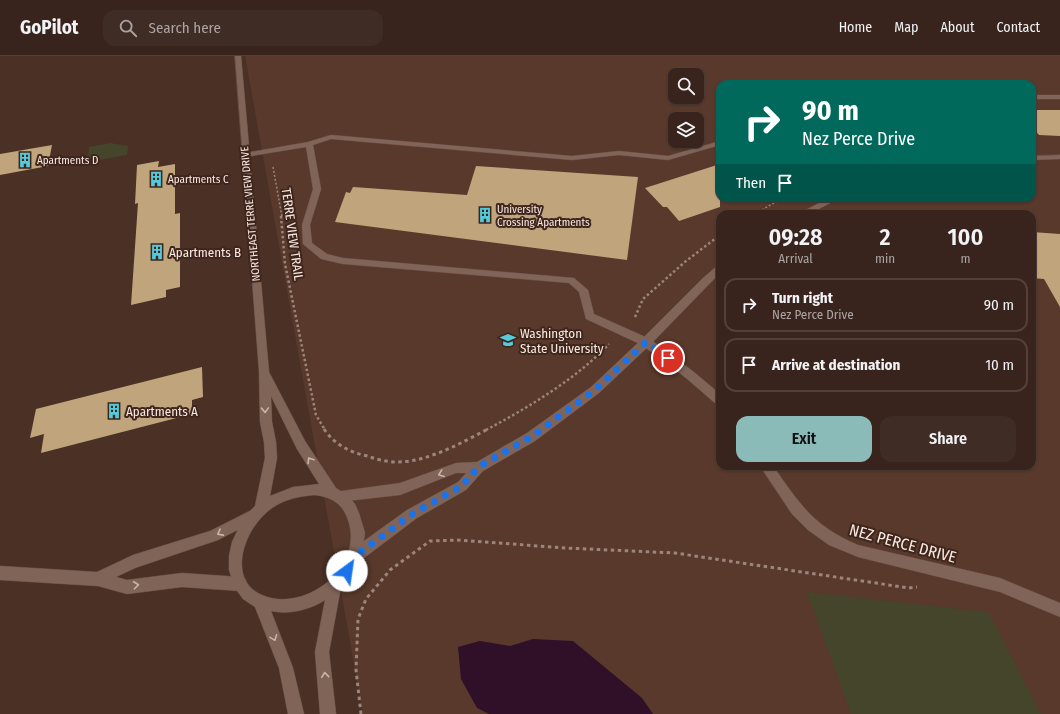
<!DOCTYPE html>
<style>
body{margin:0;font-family:"Fira Sans Condensed",sans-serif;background:#3f2c25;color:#f1f3f6;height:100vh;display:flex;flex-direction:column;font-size:15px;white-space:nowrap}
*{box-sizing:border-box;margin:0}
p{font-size:13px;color:#aba4a3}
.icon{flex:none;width:22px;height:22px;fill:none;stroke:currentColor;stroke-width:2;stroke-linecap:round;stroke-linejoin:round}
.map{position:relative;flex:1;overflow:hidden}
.drawer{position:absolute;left:716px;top:154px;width:320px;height:260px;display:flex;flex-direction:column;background:#38241c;border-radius:12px;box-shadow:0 1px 3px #0004,0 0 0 1px #52413b}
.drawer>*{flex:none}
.banner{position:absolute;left:716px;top:24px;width:320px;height:122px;border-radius:12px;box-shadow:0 1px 3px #0004,0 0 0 1px #52413b;background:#00695c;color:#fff;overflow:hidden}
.buttons{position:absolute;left:668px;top:12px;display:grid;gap:8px}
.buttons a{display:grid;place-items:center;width:36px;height:36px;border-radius:8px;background:#38241c;box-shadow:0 1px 3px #0004,0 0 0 1px #52413b;font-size:20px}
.pin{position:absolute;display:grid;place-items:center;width:34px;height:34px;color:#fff;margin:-17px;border:2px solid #fff;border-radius:50%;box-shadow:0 1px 4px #0007}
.me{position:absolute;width:44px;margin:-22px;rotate:31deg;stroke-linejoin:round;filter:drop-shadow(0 0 3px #0008)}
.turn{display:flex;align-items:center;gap:14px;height:84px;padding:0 20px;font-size:18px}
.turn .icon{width:52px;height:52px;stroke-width:2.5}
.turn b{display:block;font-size:28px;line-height:34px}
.then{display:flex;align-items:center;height:38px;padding:0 20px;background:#0003;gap:8px;font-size:15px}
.eta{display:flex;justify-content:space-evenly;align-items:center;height:68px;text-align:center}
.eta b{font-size:24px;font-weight:600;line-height:28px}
.primary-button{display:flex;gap:8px;margin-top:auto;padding:8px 20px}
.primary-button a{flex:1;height:46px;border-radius:12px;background:#8bbbb9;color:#111;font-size:16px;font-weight:600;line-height:46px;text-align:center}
.primary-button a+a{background:#3f2c25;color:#f1f3f6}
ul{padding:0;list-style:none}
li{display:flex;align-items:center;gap:12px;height:54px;margin:0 8px 6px;padding:0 12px;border:2px solid #52413b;border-radius:12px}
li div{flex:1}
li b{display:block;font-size:15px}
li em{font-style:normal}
header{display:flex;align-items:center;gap:24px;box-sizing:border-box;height:56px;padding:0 20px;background:#38241c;border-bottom:1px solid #52413b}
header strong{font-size:19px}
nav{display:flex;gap:22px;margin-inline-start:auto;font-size:14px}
.search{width:280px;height:36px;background:#3f2c25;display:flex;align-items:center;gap:10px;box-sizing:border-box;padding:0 14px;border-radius:12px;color:#aba4a3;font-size:15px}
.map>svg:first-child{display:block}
.built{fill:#58392b;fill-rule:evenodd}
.green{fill:#44452a}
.water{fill:#301028}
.building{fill:#bfa47c}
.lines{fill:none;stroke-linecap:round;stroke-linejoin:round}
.minor-casing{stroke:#644e45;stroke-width:1}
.tertiary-casing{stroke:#644e45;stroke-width:1}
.secondary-casing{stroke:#644e45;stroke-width:1}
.path-far2{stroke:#9b857c;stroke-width:1.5;stroke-dasharray:2 2;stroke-linecap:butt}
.path-far1{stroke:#9b857c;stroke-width:2.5;stroke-dasharray:2.5 2.5;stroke-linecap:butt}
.path{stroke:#9b857c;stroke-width:3;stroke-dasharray:3.5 3.5;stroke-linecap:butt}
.minor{fill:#816458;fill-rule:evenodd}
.tertiary{fill:#816458;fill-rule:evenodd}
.secondary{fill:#816458;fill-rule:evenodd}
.oneway{stroke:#cab4ab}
.route{stroke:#1a73e8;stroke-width:7;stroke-dasharray:0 12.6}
.labels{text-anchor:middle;stroke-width:4;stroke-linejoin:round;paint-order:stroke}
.far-poi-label{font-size:11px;fill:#fae9e2;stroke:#3f261c;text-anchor:start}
.far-street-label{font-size:11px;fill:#fae9e2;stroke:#3f261c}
.street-label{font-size:13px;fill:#fae9e2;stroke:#3f261c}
.poi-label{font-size:13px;fill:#fae9e2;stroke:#3f261c;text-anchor:start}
.near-street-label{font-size:16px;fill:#fae9e2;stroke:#3f261c}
</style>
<header>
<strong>GoPilot</strong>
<div class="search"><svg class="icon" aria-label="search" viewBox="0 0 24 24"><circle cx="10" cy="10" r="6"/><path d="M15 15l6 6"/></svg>Search here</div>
<nav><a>Home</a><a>Map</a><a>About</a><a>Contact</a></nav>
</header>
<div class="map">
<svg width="1060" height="658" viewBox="0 0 1060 658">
<rect width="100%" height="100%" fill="#4a3025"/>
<path class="built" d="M245,0h815v658h-697zM675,19h22v22h-22zM720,28h312v114h-312zM675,63h22v22h-22zM720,158h312v252h-312z"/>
<path class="green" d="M110,87l18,3 -1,9 -39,7 1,-15z
M807,536l181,20 53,102h-190z"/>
<path class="water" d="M533,583l40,2 69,57 11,16h-164l-12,-6 -16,-29 -3,-32 22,-6 30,5z"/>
<path class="building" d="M1032,54h28v26l-21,-1 -7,-8z
M52,89l-4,21 -48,9v-21z
M159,105l-1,6 17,-3v50l5,-1v74l-14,3v7l-35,8 7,-102 -3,1 2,-39z
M720,108v43l-41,14 -12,-14h-4l-18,-19z
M476,110l162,11 -11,83 -292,-38 11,-30 4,1 3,-6 114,8z
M1032,176l28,2v73l-16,-28 -12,-1z
M202,311l1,30 -11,3v14l-151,39 3,-19 -14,4 6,-29z"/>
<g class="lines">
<defs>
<path id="minor" d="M1032,39h28v4h-28z
M331,79l241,21 47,-5 49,5 52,-15v4l-52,15 -49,-5 -47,5 -241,-21 -18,6 8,44 -11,36 2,18 15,11 16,4 231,20 14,12 6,24 56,25 44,33 26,22v12l-4,-2 -30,-26 -44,-33 -56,-26 -7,-27 -10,-9 -226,-19 -22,-5 -18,-15 -1,-19 11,-36 -7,-42 -61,10 -4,-2 4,-2 63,-11z
M760,410h13c27,38 40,60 85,79l142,33 60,25v14l-60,-25 -142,-35 -29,-12 -21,-15 -16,-16z
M254,453l5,2 1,4 -1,4 -41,21 -83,28 -19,9 11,3 55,-7 58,4 5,2 2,5 -2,5 -5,2 -58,-4 -55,7 -29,-8 -98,-6v-14l97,6 36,-17 77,-24z"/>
<path id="tertiary" d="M1060,99v4l-28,1v-4z
M829,142h11l-31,16h-11z
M720,209v8l-70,72 -51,48 -64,48 -52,30 -17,19 -49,28 -57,43 -5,2 -5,-2 -2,-5 2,-5 57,-41 51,-28 8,-9h-10l-56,22 -62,7 -4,-2 -2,-4 2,-4 66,-9 56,-20 21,-1 50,-29 64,-46 51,-48 61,-61 14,-12z"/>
<path id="secondary" d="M235,0h6l28,316 36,69 31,47 11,7 8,9 4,9 6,20 -4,23 -8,18 -12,13 -12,65 7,62h-16l-5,-62 10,-52c-15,10 -37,15 -54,11l22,57 11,46h-16l-9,-46 -24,-61 -12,-8 -8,-11 -6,-18v-14l3,-14 8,-17 8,-12 7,-7 10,-48 -1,-16 -4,-20 -1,-51zM271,340l26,53 22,35 -26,3 -23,9 7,-38 -1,-16 -4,-20zM315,439c18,2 29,10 34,28 12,43 -37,84 -78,75 -48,-11 -29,-69 1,-90 13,-9 28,-12 43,-13z"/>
</defs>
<use href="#minor" class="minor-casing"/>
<use href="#tertiary" class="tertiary-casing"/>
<use href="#secondary" class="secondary-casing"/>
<path class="path-far2" d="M273,111l9,50
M755,158l17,-10 18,-6"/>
<path class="path-far1" d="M281,160l4,48 31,151 9,15
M635,261l8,-18 43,-38 34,-26
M486,374c43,-23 90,-51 123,-86"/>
<path class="path" d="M324,373c10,15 25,23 43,27 9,3 19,6 30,6 31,0 64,-19 91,-33
M361,658l-5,-44 2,-51 8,-20 24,-29 40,-29 27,-1 109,8 109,5 234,35 8,-1"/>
<use href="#minor" class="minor"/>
<use href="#tertiary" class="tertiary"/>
<use href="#secondary" class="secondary"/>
</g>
<defs><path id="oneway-chevron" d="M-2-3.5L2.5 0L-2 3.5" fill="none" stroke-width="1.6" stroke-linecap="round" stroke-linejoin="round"/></defs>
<g class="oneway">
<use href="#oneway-chevron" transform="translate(265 354) rotate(88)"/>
<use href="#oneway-chevron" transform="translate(310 404) rotate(-122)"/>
<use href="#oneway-chevron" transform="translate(441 418) rotate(160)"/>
<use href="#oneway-chevron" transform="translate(220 477) rotate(152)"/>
<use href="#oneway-chevron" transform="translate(136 529) rotate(-7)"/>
<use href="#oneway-chevron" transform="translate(274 582) rotate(69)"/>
<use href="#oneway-chevron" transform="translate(325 619) rotate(-96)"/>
</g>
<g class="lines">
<path class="route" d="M347,515l8,-15 57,-42 50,-28 16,-19 53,-30 64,-47 51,-48 22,16"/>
</g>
<defs>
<symbol id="building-bare" viewBox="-9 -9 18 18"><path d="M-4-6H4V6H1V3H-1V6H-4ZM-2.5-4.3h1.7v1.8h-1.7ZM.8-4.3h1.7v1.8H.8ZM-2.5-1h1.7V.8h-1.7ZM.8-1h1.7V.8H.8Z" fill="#54cadd" stroke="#3f261c" stroke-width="2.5" paint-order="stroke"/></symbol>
<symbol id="university-bare" viewBox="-9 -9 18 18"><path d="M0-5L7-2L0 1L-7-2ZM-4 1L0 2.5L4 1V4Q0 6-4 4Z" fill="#54cadd" stroke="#3f261c" stroke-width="2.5" paint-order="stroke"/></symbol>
</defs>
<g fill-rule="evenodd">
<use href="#building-bare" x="14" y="93" width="22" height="22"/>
<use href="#building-bare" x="145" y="112" width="22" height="22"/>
<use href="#building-bare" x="474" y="148" width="22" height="22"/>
<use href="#building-bare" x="146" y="185" width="22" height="22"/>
<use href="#university-bare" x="497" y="273" width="22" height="22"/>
<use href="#building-bare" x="103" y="344" width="22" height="22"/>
</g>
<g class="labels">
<g class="far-poi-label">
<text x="37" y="108">Apartments D</text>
<text x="168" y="127">Apartments C</text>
<text x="497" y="157">University<tspan x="497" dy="13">Crossing Apartments</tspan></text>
</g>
<g class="far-street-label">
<text transform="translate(250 158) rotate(-95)" y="4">NORTHEAST TERRE VIEW DRIVE</text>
</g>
<g class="street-label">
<text transform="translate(293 178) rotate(82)" y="5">TERRE VIEW TRAIL</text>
</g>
<g class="poi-label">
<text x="169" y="201">Apartments B</text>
<text x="520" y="282">Washington<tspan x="520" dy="15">State University</tspan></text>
<text x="126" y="360">Apartments A</text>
</g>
<g class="near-street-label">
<text transform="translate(903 487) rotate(15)" y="6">NEZ PERCE DRIVE</text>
</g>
</g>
</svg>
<div class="buttons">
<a><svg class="icon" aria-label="search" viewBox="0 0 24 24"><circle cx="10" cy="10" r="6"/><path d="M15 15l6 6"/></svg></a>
<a><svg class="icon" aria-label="layers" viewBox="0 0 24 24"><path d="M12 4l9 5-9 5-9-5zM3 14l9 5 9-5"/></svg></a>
</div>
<div class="pin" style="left:668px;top:302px;background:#d93025"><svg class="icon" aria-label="arrive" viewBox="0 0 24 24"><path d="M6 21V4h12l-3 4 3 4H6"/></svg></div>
<svg class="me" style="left:347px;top:515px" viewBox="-20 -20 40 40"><circle r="19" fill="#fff"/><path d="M0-13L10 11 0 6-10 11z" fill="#1a73e8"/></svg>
<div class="banner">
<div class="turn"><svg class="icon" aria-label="right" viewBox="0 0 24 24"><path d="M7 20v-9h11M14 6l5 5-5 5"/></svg><div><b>90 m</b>Nez Perce Drive</div></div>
<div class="then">Then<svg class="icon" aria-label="arrive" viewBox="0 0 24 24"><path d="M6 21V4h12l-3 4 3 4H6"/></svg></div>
</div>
<section class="drawer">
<div class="eta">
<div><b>09:28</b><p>Arrival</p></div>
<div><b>2</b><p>min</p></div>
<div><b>100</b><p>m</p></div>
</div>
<ul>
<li><svg class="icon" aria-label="right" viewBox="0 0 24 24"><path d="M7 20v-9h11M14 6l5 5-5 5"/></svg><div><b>Turn right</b><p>Nez Perce Drive</p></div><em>90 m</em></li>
<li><svg class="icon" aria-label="arrive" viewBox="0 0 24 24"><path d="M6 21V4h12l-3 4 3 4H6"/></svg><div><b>Arrive at destination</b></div><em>10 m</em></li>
</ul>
<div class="primary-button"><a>Exit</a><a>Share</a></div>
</section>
</div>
